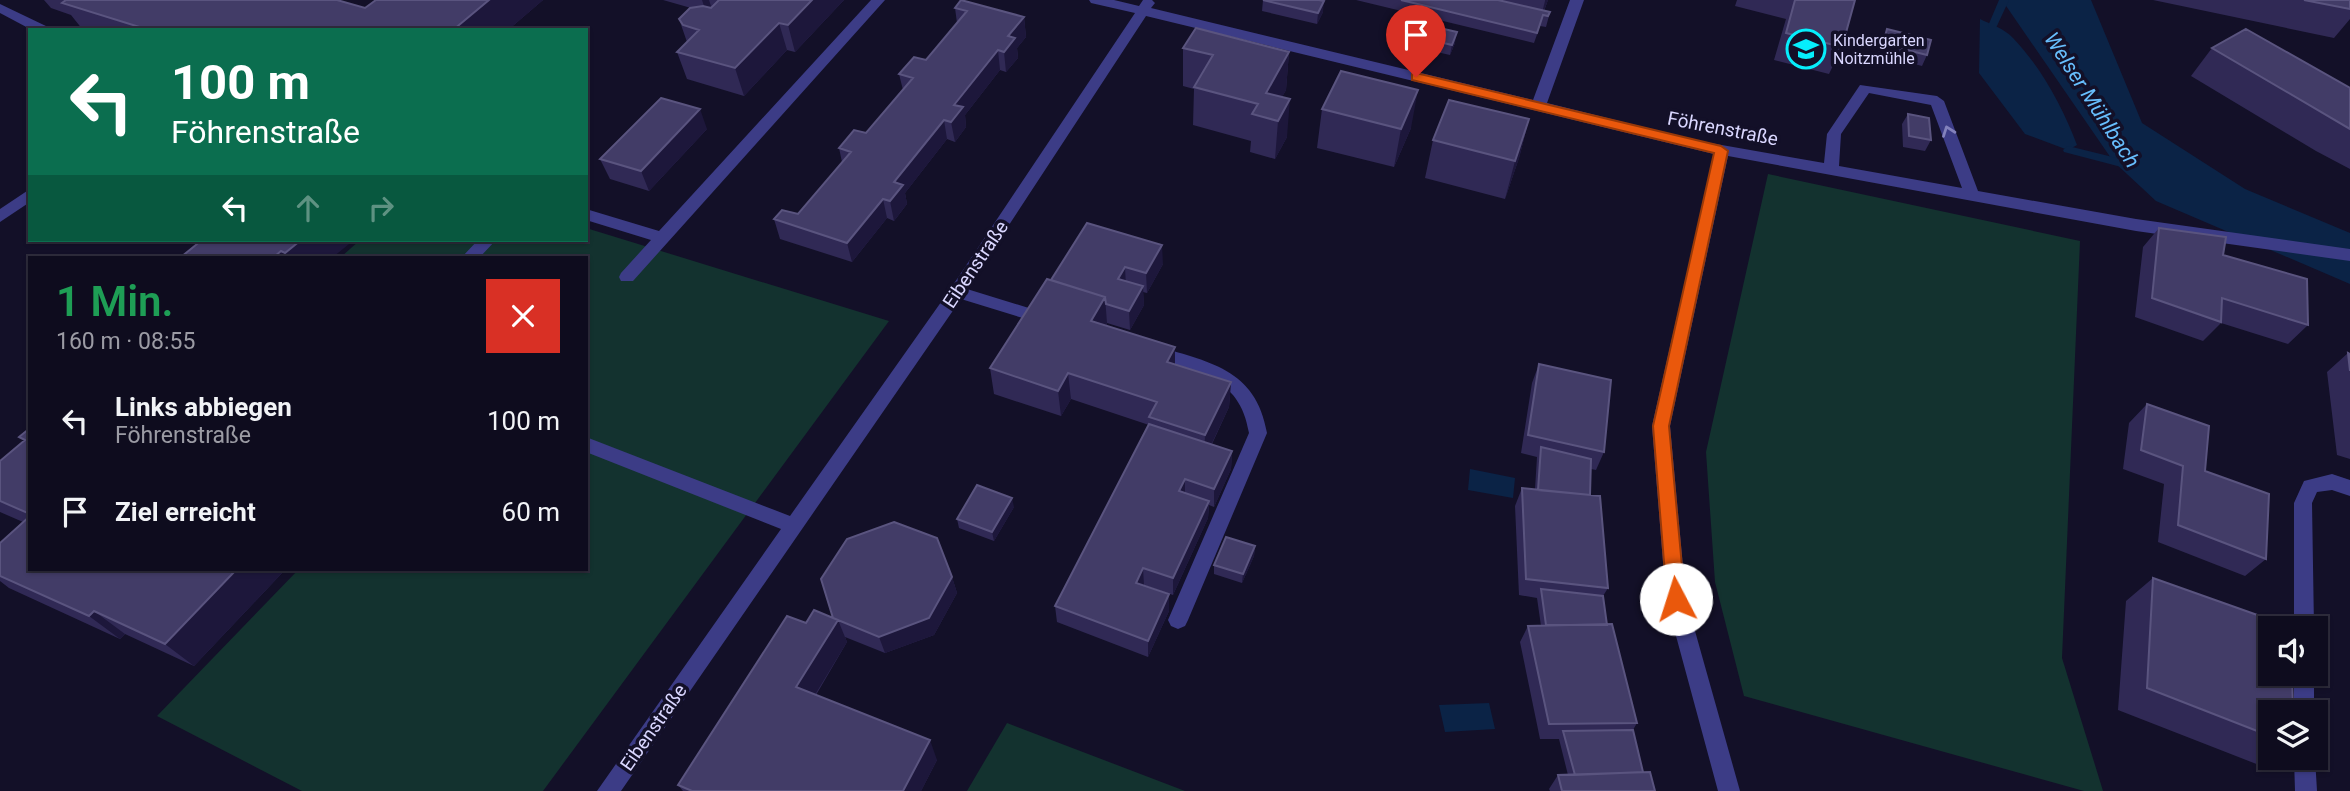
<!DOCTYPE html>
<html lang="de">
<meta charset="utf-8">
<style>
body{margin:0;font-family:Roboto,sans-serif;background:#1c1a2b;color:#f1f3f6;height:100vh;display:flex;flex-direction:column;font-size:26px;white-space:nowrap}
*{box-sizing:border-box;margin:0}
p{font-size:23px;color:#9b9ba4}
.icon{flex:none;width:38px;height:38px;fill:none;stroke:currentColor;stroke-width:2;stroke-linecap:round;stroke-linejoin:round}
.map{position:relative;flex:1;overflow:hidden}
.drawer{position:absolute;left:28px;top:256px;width:560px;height:315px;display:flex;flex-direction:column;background:#0e0c1e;border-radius:0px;box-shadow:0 2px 5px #0004,0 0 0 2px #2e2c3c}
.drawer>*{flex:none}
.hud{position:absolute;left:28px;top:28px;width:560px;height:214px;border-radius:0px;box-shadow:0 2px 5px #0004,0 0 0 2px #2e2c3c;background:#0b6e4f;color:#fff;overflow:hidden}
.controls{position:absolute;left:2258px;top:616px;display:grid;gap:14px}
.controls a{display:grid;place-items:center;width:70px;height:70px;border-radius:0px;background:#0e0c1e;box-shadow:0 2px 5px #0004,0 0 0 2px #2e2c3c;font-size:35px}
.pin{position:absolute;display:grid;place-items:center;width:60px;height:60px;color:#fff;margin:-72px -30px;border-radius:50% 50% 50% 0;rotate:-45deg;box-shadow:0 0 7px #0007}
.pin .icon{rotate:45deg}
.me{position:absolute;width:77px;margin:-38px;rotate:355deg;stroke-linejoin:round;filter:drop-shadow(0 0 5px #0008)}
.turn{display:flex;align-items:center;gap:24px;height:147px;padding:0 28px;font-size:32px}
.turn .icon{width:91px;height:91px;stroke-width:2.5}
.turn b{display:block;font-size:49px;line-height:60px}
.lanes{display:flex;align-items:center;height:66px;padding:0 28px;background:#0003;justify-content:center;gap:35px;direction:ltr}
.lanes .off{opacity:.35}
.round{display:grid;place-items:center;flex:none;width:74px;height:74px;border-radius:0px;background:#1c1a2b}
.overview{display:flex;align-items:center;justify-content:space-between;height:119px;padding:0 28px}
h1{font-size:42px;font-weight:600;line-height:52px;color:#1e9e55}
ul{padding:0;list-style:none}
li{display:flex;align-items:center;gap:21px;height:91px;padding:0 28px}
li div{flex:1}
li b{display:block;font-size:26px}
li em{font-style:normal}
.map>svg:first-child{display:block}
.green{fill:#13322f}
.water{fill:#0b2346}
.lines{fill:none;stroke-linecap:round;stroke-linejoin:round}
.stream{fill:#0b2346;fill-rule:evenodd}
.minor{fill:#3c3c86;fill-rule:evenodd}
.wall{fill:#302955}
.shaded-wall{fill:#1d173b}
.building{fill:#423c67;stroke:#5a547f;stroke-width:2}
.oneway{stroke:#8382bc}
.route{fill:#ea580c;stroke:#983908;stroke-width:2}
.labels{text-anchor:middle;stroke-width:7;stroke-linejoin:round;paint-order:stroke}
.far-poi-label{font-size:16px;fill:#dad7ff;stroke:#131028;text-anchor:start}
.street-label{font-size:19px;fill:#dad7ff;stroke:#131028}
.water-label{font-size:21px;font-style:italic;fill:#67befd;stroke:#131028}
</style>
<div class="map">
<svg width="2350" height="791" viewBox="0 0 2350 791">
<rect width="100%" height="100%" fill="#131028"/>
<path class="green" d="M1768,174l312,67 -18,417 41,133h-19l-340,-95 -29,-114 -9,-130z
M586,228l303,93 -346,470h-241l-145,-75 142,-147h287v-312h-245l19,-17h226z
M1007,723l178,68h-218z"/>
<path class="water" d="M2002,0h89l51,123 103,66 105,44v51l-194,-83 -43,-40z
M1980,19c10,5 25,10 33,19 28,29 50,70 64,107l-9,5 -43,-16 -46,-61z
M1470,469l45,9 -2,20 -45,-8z
M1489,703l6,26 -50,3 -6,-27z"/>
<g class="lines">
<path class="stream" d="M1999,0h10l-13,28h-6l-2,-2z
M2068,146l61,15 5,4 -5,4 -65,-17 -1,-2z"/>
<path class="minor" d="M871,0h14l-252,281h-12l-2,-4 2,-4 30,-33 -65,-20v-11l73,22z
M1089,0h25l25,6 4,-6h9l3,3 -4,5 382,92 37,-100h14l-37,103 152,38 125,22 3,-29 33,-49 77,11 7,5 34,90 158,28 214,30v12l-214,-30 -408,-75 -58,270 16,173 54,192h-22l-52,-192 -14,-173 62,-272 -568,-138 -179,273 81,25 2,4 -2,4 -6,2 -81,-25 -340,492h-24l184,-262 -195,-77v-15l204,79 161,-228 184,-275 -44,-10zM1869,93l62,12 31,83 -123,-22 2,-32z
M0,4l48,23 2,3h-18l-32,-17z
M30,189v13l-30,20v-13z
M478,240h18l-16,17h-18z
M1153,345c55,17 103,23 114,88l-79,187 -3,6 -7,3 -7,-3 -3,-6 81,-187c-9,-58 -54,-61 -102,-76l-3,-5 3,-5z
M2332,474l18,6v16l-18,-6 -15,2 -5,11 2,125h-20v-125l10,-22z
M2294,674h20v38h-20z
M2294,758l21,-1 2,34h-22z"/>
</g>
<path class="wall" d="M44,0h293l28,8 11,-8h167l-35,30h-425l-12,-15 -20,-7z
M663,0h181l-49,52 -8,-2 -43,46 -57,-17 -10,-27 10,-10 -8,-23 12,-11z
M1263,0l60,12 -6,12 -55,-13z
M1356,0h192l-4,11 6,1 -4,15 -6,-1 -6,17z
M1737,0h118l-13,47 -13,27 -55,-14 12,-41 -51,-13z
M2153,0h197v19l-16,19z
M955,8l69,9 2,20 -9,11 1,10 -12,14 -6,-2 -35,45 1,12 -11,15 -8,-3 -42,54 2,11 -13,17 -7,-3 -35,44 -72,-23 -6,-20 24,-5 44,-52 -3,-14 27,-15 37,-43 -4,-16 27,-14 31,-37z
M1887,29l40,26 -5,11 -44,-12 4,-15z
M1394,31l61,12 -5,12 -58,-13z
M1183,48l106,4 -3,38 -4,7 5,40 -12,22 -25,-7 1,-11 -58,-16 1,-36 -11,-3z
M2212,48l138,40v81l-34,-18 -125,-75z
M1322,109l89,19 -17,39 -77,-19z
M1908,114l23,26 -6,11 -22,-4 -1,-23z
M1529,119l-10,39 -14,41 -80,-21 8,-38z
M707,129l-58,62 -39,-12 -10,-20z
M1087,223l76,41 -16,29 -4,-1 1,13 -14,25 -23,-7 -1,3 69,21v17l56,18 -2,25 -17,37 20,7 -1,18 -17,38 -5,-2 -1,13 -35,77 -29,-10v1l25,8v17l-21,46 -91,-35 -2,-16 94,-181 -78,-26 -10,17 -67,-22 -4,-26 61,-88z
M2159,228l64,27 85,70 -20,19 -67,-21 -18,18 -68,-24 8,-70z
M2348,353l2,1v105l-13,-4 -10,-83z
M1539,364l65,88 -8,18 -5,-1 -1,26 18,93 -5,8 4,29 30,98 -4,7 10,42 12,19h-105l-1,-2 9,-14h10l-9,-36h-19l-20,-97 8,-16h13l-4,-28 -18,-3 -4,-89 7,-18 13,1 2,-32 -16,-4 11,-70z
M2147,404l58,67 61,88 -21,17 -87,-34 6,-58 -41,-15 6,-46z
M30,428v141h250l3,3 -89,94 -69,-32 -5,5 -111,-51 -9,-7v-38l23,-21 -23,-10v-51l24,-20 -5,-4z
M1014,507l-20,34 -35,-13 -2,-9z
M1255,546l-1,10 -12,27 -28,-9v-9z
M952,577l5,16 -23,42 -49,18 -40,-16 2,5 -31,53 121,65 -16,31h-238l-5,-6 155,-167z
M2153,578l117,134v46h1l-12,7 -141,-55 8,-109z"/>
<path class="shaded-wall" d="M489,0h54l-35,30h-55z
M702,0h7l2,6 -5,6z
M812,0h32l-49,52 -7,-27z
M1545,0h3l-8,21 5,-20z
M1324,1l-1,11 -6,12 1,-11z
M1024,17l2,20 -9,11 1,10 -12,14 -2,-20 4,-16z
M779,23l8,27 -43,46 -9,-28z
M1457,32l-2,11 -5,12 2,-10z
M998,50l2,20 -35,45 1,12 -11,15 -4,-20 3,-17z
M1289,52l-3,38 -16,29 -4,-26z
M1418,90l-7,38 -17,39 7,-38z
M1290,99l-3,38 -12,22 3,-38z
M700,109l7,20 -58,62 -8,-20z
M1529,119l-10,39 -14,41 10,-38z
M944,120l3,19 -42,54 2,11 -13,17 -4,-20 4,-19z
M883,199l4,19 -35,44 -5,-19z
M301,240h53l-21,17h-45l-3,-4z
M1162,245l1,19 -16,29 -1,-20z
M281,251l5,6h-12z
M1125,267l1,20 -8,-8z
M1143,286l1,19 -14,25 -1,-19z
M1105,297l2,26 -14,24 -2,-26z
M1175,347v26l-8,-11z
M1068,373l3,26 -10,17 -3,-25z
M1231,382l-2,25 -25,53 1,-25z
M1232,451l-1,18 -17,38v-18z
M1185,479v18l-6,-6z
M1012,498l2,9 -20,34 -2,-9z
M1209,501l-1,17 -35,77v-17z
M1255,546l-1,10 -12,27 1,-9z
M1143,568l1,17 -7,15 -1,-17z
M237,569h43l3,3 -89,94 -29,-22z
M952,577l5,16 -23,42 -49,18 -6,-16z
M1169,594v17l-21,46v-16z
M94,611l31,23 -5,5 -31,-23z
M838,620l9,22 -40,66 -11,-21z
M930,740l7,20 -16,31h-18z"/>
<path class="building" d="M66,0h271l28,8 11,-8h113l-36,30h-304l-87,-27z
M719,0h93l-24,25 -9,-2 -44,45 -58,-16 22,-22 -16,-5 -4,-6 11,-11 13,-2 8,2z
M961,0l63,17 -16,19 7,2 -11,14 -6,-2 -44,55 9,2 -12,15 -7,-2 -50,62 9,3 -13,16 -7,-2 -36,44 -73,-24 8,-9 16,4 53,-62 -12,-4 15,-18 12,3 47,-55 -14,-4 15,-17 12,3 41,-49 -12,-3z
M1263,0h56l5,1 -6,12z
M1401,0h97l52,12 -2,4 -5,-1 -6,18z
M1795,0h60l-13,47 -56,-14z
M2304,0h46v9z
M1400,19l57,13 -5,13 -58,-14z
M1196,28l93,24 -23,41 24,6 -12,22 -26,-7 6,-10 -64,-17 19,-32 -30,-7z
M1887,29l44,11 -4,15 -44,-11z
M2246,29l104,59v41l-138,-81z
M1341,71l77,19 -17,39 -79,-20z
M661,98l39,11 -59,62 -41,-12z
M1449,100l80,19 -14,42 -82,-21z
M1908,114l21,4 2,22 -22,-4z
M1087,223l75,22 -16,28 -21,-6 -7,12 25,7 -14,25 -23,-7 -1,-7 -54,-17z
M2159,228l67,9 -3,18 84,24 1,46 -86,-27 -1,24 -69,-24z
M202,240h99l-16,13 -4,-2 -7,6h-93z
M1047,279l58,18 -14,24 84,26 -8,15 64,20 -26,53 -56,-18 8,-15 -89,-29 -10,18 -68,-23z
M2348,353l2,1v17z
M1539,364l72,16 -7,72 -76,-17z
M2147,404l62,22 -4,45 64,23 -3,65 -88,-34 5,-59 -42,-16z
M1149,424l83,27 -18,38 -29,-10 -6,12 30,10 -36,77 -30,-10 -7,15 33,11 -21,47 -93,-35z
M30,428v86l-30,-13v-40l25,-21 -6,-3z
M1541,447l50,12 -1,36 -52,-5z
M977,485l35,13 -20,34 -35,-13z
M1522,488l78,8 8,92 -82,-9z
M30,516v53h207l-72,75 -71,-33 -5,5 -89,-40v-33z
M894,522l43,16 15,39 -23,41 -50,19 -46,-19 -12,-39 26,-40z
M1226,537l29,9 -12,28 -29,-9z
M2153,578l138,49 -21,1v46h22l1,38h-23v24l-123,-48z
M1541,589l62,7 4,29h-61z
M814,610l24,10 -42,67 134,53 -27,51h-211l-14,-6 109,-169 19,7z
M1612,624l25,99 -88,1 -21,-98z
M1633,730l10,42 -68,3 -12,-44z
M1650,772l5,19h-93l-4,-16z"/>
<defs><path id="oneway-chevron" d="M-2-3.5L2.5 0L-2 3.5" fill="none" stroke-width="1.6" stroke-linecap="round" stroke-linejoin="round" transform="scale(1.75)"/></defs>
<use class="oneway" href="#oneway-chevron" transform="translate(1948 131) rotate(-110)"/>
<path class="route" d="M1416,73l305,73 7,5 -59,275 16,173 -3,5 -6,3 -7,-3 -2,-5 -14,-173 61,-273 -302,-73v-6z"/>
<defs>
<symbol id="school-ring" viewBox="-11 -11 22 22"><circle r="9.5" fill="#131028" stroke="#06eefc" stroke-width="1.5"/><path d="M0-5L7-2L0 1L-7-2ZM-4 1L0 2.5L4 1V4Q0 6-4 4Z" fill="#06eefc"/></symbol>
</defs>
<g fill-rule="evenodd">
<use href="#school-ring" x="1784" y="27" width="44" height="44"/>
</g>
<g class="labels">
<g class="far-poi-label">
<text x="1833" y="46">Kindergarten<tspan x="1833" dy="18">Noitzmühle</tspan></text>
</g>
<g class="street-label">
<text transform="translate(1723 128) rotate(11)" y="7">Föhrenstraße</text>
<text transform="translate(975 264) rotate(-56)" y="7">Eibenstraße</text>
<text transform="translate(653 727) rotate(-55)" y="7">Eibenstraße</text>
</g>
<g class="water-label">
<text transform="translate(2092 100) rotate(57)" y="7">Welser Mühlbach</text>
</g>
</g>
</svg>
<div class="controls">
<a><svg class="icon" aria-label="sound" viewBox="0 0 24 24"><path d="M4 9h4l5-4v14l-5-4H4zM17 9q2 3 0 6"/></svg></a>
<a><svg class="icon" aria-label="layers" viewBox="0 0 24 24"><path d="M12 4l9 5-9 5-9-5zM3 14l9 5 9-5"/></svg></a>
</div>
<div class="pin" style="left:1416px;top:77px;background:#d93025"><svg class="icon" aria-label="arrive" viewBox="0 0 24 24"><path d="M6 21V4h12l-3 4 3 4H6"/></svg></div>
<svg class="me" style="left:1676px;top:599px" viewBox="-20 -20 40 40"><circle r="19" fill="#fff"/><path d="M0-13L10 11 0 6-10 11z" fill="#ea580c"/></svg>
<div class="hud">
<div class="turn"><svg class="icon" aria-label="left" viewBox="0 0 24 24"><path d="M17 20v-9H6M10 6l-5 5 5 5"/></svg><div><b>100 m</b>Föhrenstraße</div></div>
<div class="lanes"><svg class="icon" aria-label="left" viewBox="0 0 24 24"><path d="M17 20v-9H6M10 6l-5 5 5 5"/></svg><svg class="icon off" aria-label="ahead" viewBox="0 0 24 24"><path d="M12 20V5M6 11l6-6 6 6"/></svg><svg class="icon off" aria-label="right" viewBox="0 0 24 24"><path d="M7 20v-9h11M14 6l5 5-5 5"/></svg></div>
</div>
<section class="drawer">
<div class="overview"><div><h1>1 Min.</h1><p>160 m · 08:55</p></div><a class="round" style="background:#d93025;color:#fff"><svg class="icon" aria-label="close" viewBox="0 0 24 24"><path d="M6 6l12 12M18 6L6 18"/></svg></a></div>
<ul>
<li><svg class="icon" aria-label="left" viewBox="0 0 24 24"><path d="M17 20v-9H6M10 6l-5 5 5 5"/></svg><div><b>Links abbiegen</b><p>Föhrenstraße</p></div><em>100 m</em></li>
<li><svg class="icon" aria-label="arrive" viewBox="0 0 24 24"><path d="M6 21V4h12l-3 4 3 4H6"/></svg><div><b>Ziel erreicht</b></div><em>60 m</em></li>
</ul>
</section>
</div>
